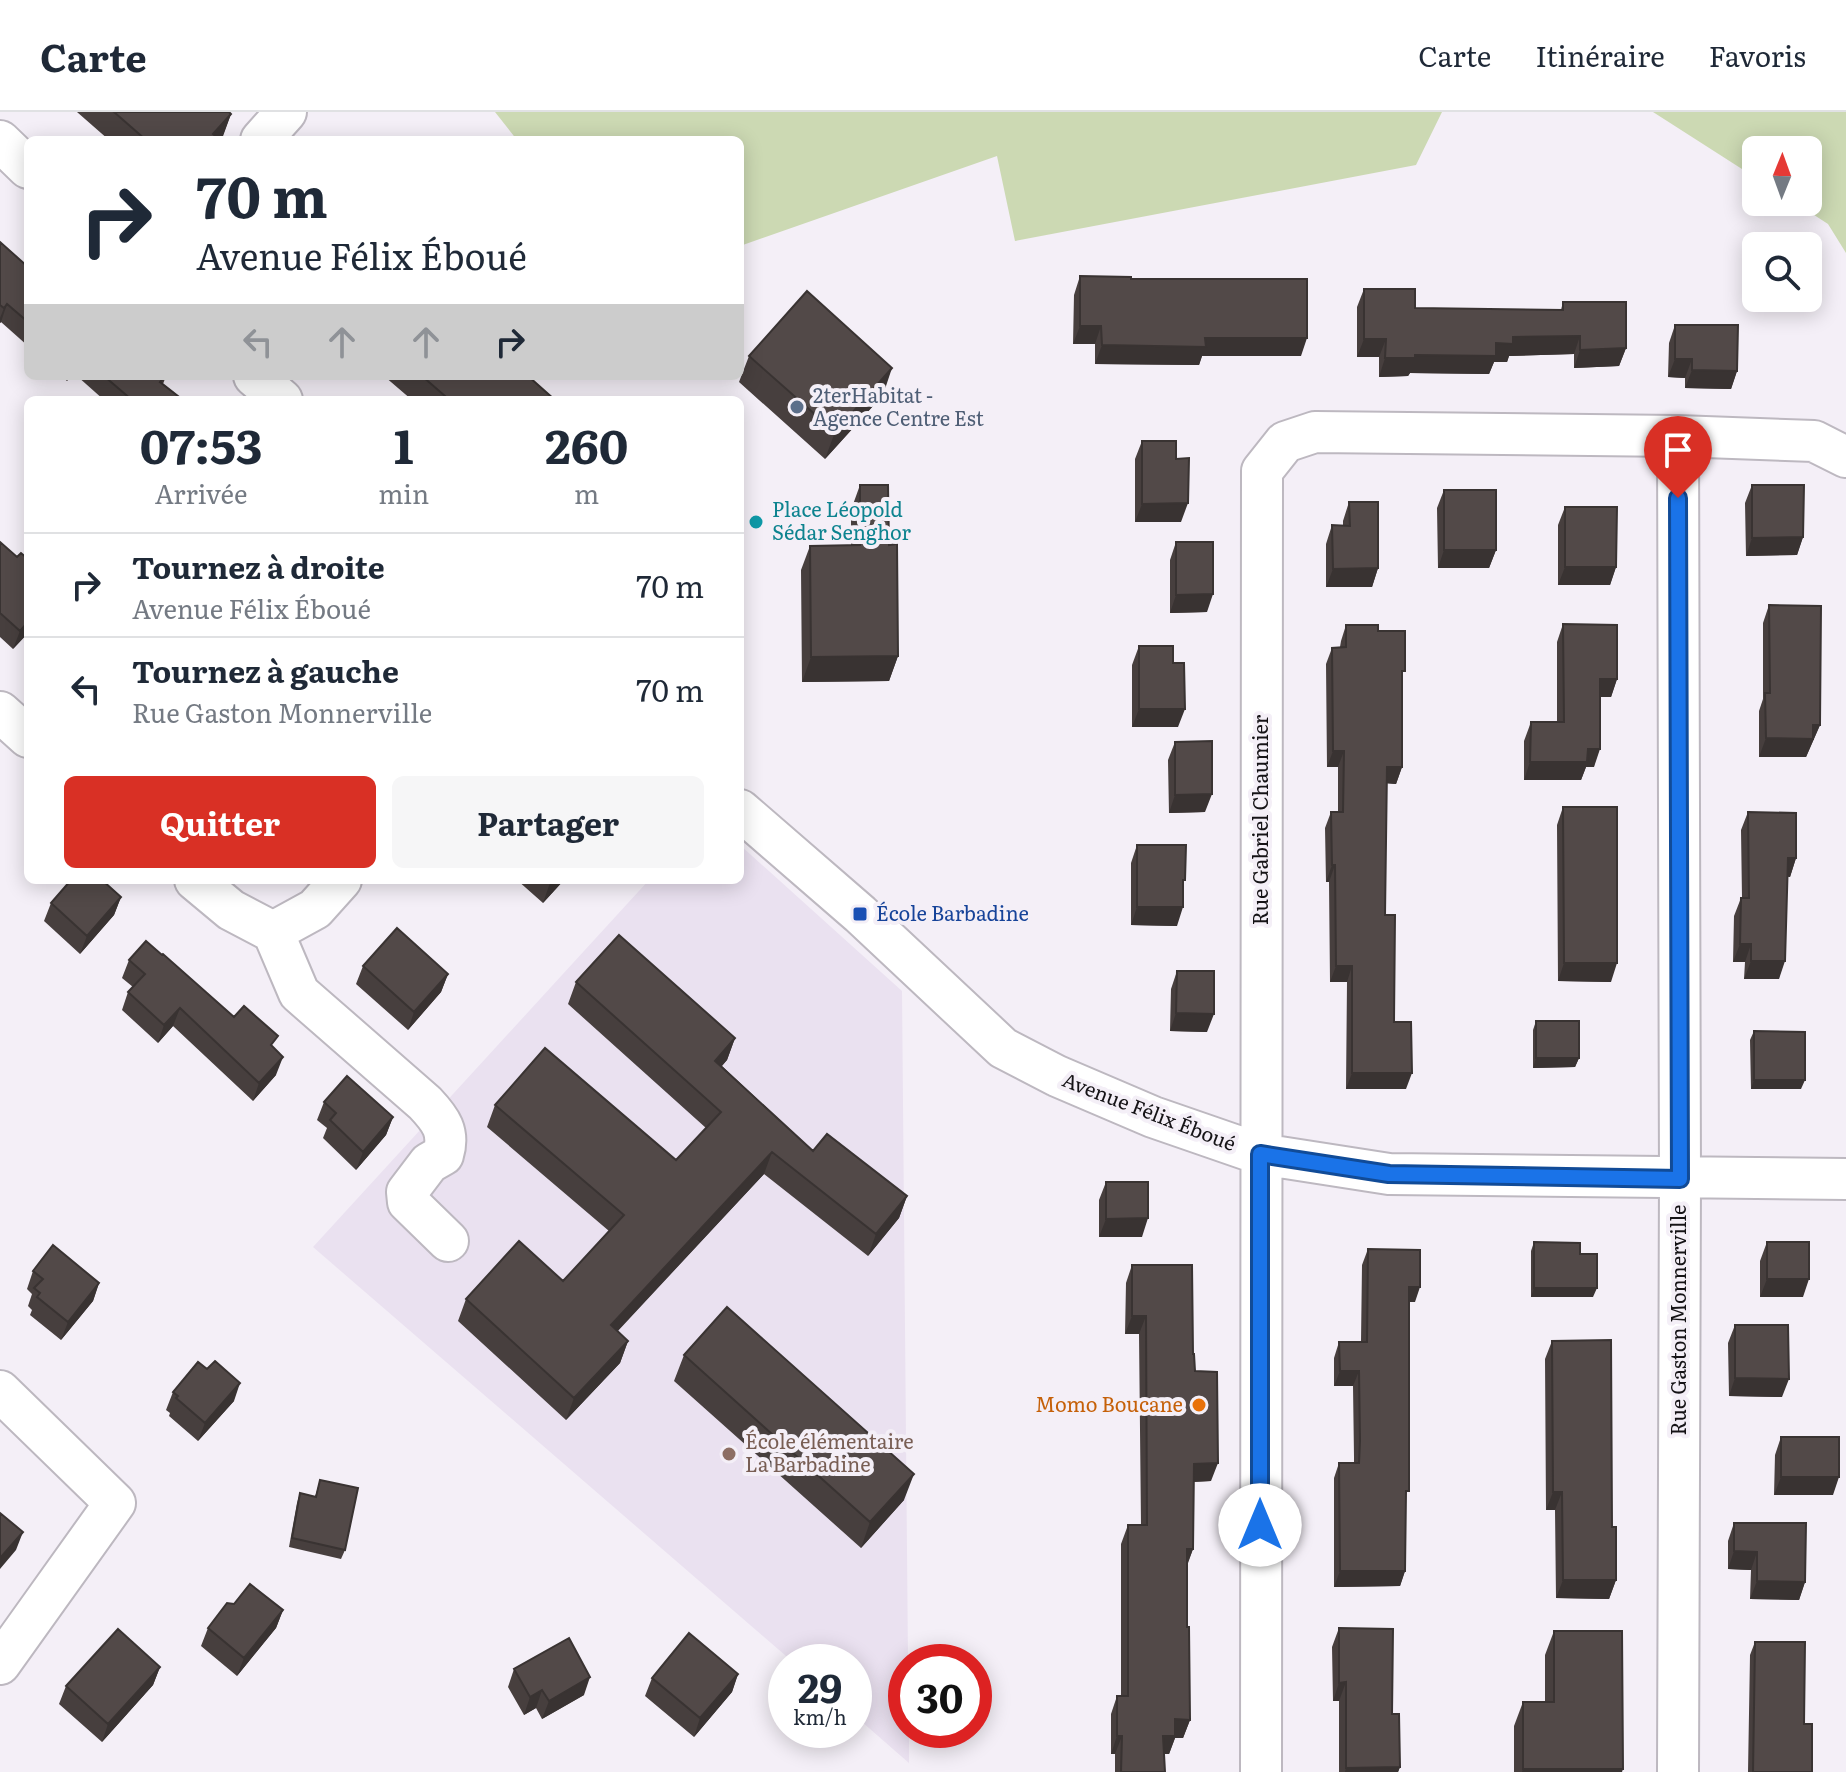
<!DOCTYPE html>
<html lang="fr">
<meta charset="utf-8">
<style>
body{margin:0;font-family:Literata,serif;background:#f6f6f7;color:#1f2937;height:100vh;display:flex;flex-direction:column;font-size:30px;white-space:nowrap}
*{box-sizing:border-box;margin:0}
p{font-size:26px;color:#747a83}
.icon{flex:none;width:44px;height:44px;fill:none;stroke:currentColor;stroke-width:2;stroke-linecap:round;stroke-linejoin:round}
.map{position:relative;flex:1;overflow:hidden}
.details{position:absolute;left:24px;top:284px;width:720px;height:488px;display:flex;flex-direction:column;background:#fff;border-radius:12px;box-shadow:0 4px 20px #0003}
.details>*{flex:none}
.top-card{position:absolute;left:24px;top:24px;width:720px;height:244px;border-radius:12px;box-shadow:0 4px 20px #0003;background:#fff;color:#1f2937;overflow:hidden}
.needle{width:52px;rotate:1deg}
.controls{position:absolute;left:1742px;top:24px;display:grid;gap:16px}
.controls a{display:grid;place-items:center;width:80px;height:80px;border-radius:12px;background:#fff;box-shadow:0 4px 20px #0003;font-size:40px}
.speed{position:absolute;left:768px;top:1532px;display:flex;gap:16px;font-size:40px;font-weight:700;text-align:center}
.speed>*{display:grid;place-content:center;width:104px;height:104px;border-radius:50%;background:#fff;box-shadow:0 4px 20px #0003;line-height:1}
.speed small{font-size:20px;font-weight:400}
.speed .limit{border:12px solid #d22;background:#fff;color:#111}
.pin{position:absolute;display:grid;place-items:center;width:68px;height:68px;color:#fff;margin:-82px -34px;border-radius:50% 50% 50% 0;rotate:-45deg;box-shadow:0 0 8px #0007}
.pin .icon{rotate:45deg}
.me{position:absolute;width:88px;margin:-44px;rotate:0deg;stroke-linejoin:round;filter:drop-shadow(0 0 6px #0008)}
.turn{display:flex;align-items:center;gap:28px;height:168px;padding:0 40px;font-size:36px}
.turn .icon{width:104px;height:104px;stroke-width:2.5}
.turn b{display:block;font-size:56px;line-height:68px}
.lanes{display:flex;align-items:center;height:76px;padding:0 40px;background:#0003;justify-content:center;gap:40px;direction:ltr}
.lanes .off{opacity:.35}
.eta{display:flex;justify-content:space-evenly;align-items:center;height:136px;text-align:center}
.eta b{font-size:48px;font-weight:700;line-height:56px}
.button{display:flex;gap:16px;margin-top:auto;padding:16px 40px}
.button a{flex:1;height:92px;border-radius:12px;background:#d93025;color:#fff;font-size:32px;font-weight:700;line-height:92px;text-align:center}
.button a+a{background:#f6f6f7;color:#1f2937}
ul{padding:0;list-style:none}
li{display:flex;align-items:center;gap:24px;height:104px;padding:0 40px;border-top:2px solid #e0e1e3}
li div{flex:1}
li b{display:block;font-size:30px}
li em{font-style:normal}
header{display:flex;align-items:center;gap:48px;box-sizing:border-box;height:112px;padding:0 40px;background:#fff;border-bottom:2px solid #e0e1e3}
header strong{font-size:38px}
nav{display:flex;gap:44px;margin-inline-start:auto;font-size:28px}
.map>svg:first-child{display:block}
.built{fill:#eae1f0}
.green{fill:#ccd9b3}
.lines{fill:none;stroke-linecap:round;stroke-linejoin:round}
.minor-casing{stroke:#bdb8c0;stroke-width:44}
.minor{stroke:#fff;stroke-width:40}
.wall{fill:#473f3e}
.shaded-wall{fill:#393332}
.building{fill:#524948;stroke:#393332;stroke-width:2}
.route-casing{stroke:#114b97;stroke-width:20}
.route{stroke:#1a73e8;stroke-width:14}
.service-dot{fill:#5c6f8a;stroke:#f4eff7;stroke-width:3}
.culture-dot{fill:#0f9aa8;stroke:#f4eff7;stroke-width:3}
.transit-dot{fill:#1a4fb4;stroke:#f4eff7;stroke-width:3}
.food-dot{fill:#e8710a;stroke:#f4eff7;stroke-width:3}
.education-dot{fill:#8d6e63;stroke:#f4eff7;stroke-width:3}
.labels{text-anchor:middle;stroke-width:8;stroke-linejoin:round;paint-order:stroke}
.service-label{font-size:20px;fill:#4e5e75;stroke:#f4eff7;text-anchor:start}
.culture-label{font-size:20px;fill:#0d838f;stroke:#f4eff7;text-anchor:start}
.street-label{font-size:20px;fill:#151316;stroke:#f4eff7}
.transit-label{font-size:20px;fill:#164399;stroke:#f4eff7;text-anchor:start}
.food-label{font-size:20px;fill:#c56008;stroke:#f4eff7;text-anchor:end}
.education-label{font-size:20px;fill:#785e54;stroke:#f4eff7;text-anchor:start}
</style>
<header>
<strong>Carte</strong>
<nav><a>Carte</a><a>Itinéraire</a><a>Favoris</a></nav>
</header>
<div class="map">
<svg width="1846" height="1660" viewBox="0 0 1846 1660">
<rect width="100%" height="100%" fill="#f4eff7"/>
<path class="built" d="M740,733l162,146 6,671h-2v68h3v33l-55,-48v-53h-61l-480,-415 336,-367h91z"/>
<path class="green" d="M495,0h947l-26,53 -401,76 -18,-85 -257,90v-106h-223z
M1653,0h193v141l-18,-29 -34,-22h14v-52h-52v28z"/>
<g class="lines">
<defs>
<path id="minor" d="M261,28l25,-28
M0,29l28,27
M254,264l28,24
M1678,324l2,743 -2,593
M0,600l28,25
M740,698l120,104 143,134 54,28 96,41 107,37 129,20 457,5
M195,768l36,30 42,22 42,-23 26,-29
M273,820l26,61 126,110c16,17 25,29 18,52l-14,8 -22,29 1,10 40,39
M0,1279l115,112 -115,161
M1261,1660l1,-1301 23,-29 30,-10 363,4 136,5 32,16"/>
</defs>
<use href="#minor" class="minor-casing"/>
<use href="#minor" class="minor"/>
</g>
<path class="wall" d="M77,0h152l2,2 -10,26h-112z
M0,130l28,25v79l-27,-24 -1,1z
M1080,164l51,3 170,77h-99l-3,9 -104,-1v-20h-22l1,-49z
M1364,177l51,19 146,2 2,-8 63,46 -7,18 -45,2v-14l-65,2 -2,6h-13l-5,12 -79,-1 -2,3 -29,1v-20h-22v-50z
M1675,213l62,46 -6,18 -46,-1v-10l-17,-1 1,-34z
M749,244l134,39 -58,64 -86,-77z
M61,264h11l-5,5z
M77,264h89l-3,8 20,16h-79z
M384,264h144l27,24h-143z
M1142,329l34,18 5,63h-46v-63z
M860,373l29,60 9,111 -9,25 -87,1 -1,-112 9,-24 41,-1v-35z
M1752,373l51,52 -6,18 -51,1 -1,-53z
M1444,378l52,60 -7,18h-51l-1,-60z
M1349,390l29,66 -6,19h-46v-43l6,-19 11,1v-5z
M1565,395l51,60 -6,18h-52v-60z
M0,430l28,91 -15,16 -13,-12z
M1176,430l31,70 -37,1v-53z
M1769,493l51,120 -14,32h-47v-46l4,-12v-76z
M1563,512l54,55 -6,18h-11l-6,70h-8l-5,13h-57v-39l7,-19h26v-80z
M1346,513l32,6 24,48v88l-6,17 -9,-1 -2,132 9,107 12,67h-60l1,-107h-17l-1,-100h-3l-1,-54 6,-16h7v-45h-11l-1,-103 6,-16 8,-1 1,-6z
M1139,534l34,17 5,64h-46v-62z
M1175,630l30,70 -36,1 -1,-53z
M1563,695l48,175 -53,-1 -1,-156z
M1748,700l48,46 -6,19 -3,-1 -8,103h-35l1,-17h-12l1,-46 7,-18h1l-1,-68z
M1137,733l40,81 -46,-1v-62z
M517,768h47l-21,23z
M121,785l-7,18 -34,39 -36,-33 7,-18z
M129,848l105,57 40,31 2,27 -23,26 -80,-75 -15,17 -36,-33 6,-18 5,-5 -11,-9z
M363,854l85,8 -7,18 -33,38 -52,-46z
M1177,859l30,61 -37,-1 1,-42z
M576,870l159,56 -8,22 -5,6 91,85 94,45 -8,22 -31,38 -104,-82 -147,157 11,10 -8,22 -54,57 -108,-99 8,-22 97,-18 46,-50 -122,-104 8,-22 181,55 30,-32 -138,-124z
M1536,909l43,37 -4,9 -42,1v-38z
M1754,919l47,58h-50l-1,-49z
M324,990l69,15 -7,18 -30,35 -33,-32 4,-10 -10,-8z
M1106,1070l36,55h-43v-37z
M1534,1130l46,12 13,43h-62v-46z
M1767,1130l36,55h-43v-36z
M1368,1137l47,53h-6l-4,269 -5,15 -66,1v-109l5,-15h15v-6l-1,-71h-19v-28l5,-16h22l1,-77z
M1132,1153l61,89 18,127 -17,1 -1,67 -6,17v61l3,93 -7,18h-8l-6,16h-5l1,18h-50v-18h-4v-40l6,-18h4v-152l7,-19h13l-2,-191h-14l1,-51z
M33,1159l66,12 -6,18 -32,39 -31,-25 2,-5 -4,-4 4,-12 -5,-5z
M1735,1213l47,72 -53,-1 -1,-53z
M1552,1229l60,186 4,53 -7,19 -53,-1 -1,-88h-9l-1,-151z
M684,1243l220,145 -43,48 -187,-167z
M173,1280l61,9 -36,40 -29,-25 1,-3 -4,-3z
M1781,1325l52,58h-59l1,-40z
M320,1368l25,70 -4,9 -52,-12 8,-44 3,-10 15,4z
M1734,1411l71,59 -6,18 -49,-1 1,-29 -23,-1v-28z
M283,1498l-7,18 -39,48 -36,-30 7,-18z
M1339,1516l53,86 8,53 -2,5h-59v-71h-6l-1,-54z
M1554,1519l68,141h-108v-46l9,-24h22v-47z
M1755,1530l49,82 8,48h-64l2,-117z
M160,1555l-7,18 -51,57 -43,-38 7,-18z
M514,1557l70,26 -42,24 -6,-11 -12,7 -16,-28z
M738,1562l-6,18 -38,45 -49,-41 7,-18z"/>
<path class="shaded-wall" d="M231,2l-9,25 -11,1 2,-6z
M7,192l-6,18 -1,1v-5l4,-10z
M1080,214h21l-6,18h-22z
M1580,224l-6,18 -65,2 -2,6h-13l-5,12 -79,-1 -2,3 -29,1 6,-19 128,-21z
M1205,226h102l-6,18h-99l-3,9 -104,-1 7,-19z
M1364,227h22l-7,18h-22z
M1626,236l-7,18 -45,2 6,-18z
M1675,247h17l-7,19 -17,-1z
M892,256l-9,27 -58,64 10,-27z
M1692,258l45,1 -6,18 -46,-1z
M1188,391l-7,19h-46l7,-18z
M1803,425l-6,18 -51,1 6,-18z
M1444,438h52l-7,18h-51z
M1565,455h51l-6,18h-52z
M1378,456l-6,19h-46l7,-18z
M1213,482l-6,18 -37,1 6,-18z
M28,510v11l-15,16 7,-18z
M898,544l-9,25 -87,1 9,-25z
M1600,567h17l-6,18h-18z
M1139,597h46l-7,18h-46z
M1813,613h7l-14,32h-47l7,-19z
M1588,637h12l-6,18h-8l-5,13h-57l6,-18z
M1333,639h11l-6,16h-11z
M1387,655h15l-6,17 -15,-1z
M1212,682l-7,18 -36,1 6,-18z
M1788,746h8l-6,19 -9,-1z
M1332,753h3l-6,17h-3z
M551,768h13l-21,23z
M121,785l-7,18 -34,39 7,-18z
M1137,795h46l-6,19 -46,-1z
M1740,832h11l-6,18h-12z
M1751,849h34l-6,18h-35z
M1564,851h53l-6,19 -53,-1z
M1336,854h16l-5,16h-17z
M448,862l-7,18 -33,38 6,-18z
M180,896l-7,18 -15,17 6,-18z
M1176,901l38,1 -7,18 -37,-1z
M735,926l-8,22 -20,22 8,-21z
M283,945l-7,18 -23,26 6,-18z
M1536,946h43l-4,9 -42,1z
M1352,961h60l-6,16h-60z
M1754,968h51l-4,9h-50z
M393,1005l-7,18 -30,35 7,-18z
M772,1040l-8,22 -161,173 8,-22z
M907,1084l-8,22 -31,38 8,-22z
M1148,1106l-6,19h-43l7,-18z
M1767,1167h42l-6,18h-43z
M99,1171l-6,18 -32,39 7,-18z
M1409,1175h11l-5,15h-12z
M1534,1176h63l-4,9h-62z
M1132,1204h14l-7,18h-14z
M628,1229l-8,22 -54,57 8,-22z
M1340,1259h19l-6,15h-19z
M1735,1266l54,1 -7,18 -53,-1z
M240,1271l-6,18 -36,40 7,-18z
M1218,1351l-7,18 -23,1 6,-18z
M914,1362l-10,26 -43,48 9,-26z
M1781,1365h58l-6,18h-59z
M1553,1380h9l-7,18h-9z
M23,1420l-7,18 -16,19v-11z
M1187,1437h6l-7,18z
M1734,1439l23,1 -6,18 -23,-1z
M1340,1459h65l-5,15 -66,1z
M1563,1468h53l-7,19 -53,-1z
M1757,1469l48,1 -6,18 -49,-1z
M283,1498l-7,18 -39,48 7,-18z
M160,1555l-7,18 -51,57 6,-18z
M738,1562l-6,18 -38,45 6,-19z
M590,1565l-6,18 -42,24 7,-18z
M1346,1570l-7,19h-6l6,-18z
M542,1578l-6,18 -12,7 6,-18z
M1175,1607l15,1 -7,18h-8l-6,16h-12l6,-18z
M1117,1624h5l-7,18h-4z
M1400,1655l-2,5h-53l1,-4z
M1523,1657h100l-1,3h-100z"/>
<path class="building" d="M114,0h115l2,2 -18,20 7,6h-74z
M0,130l28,25v55l-21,-18 -3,4 -4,-3z
M1080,164l51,1v2h176v59h-102l1,9 -104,-2 -1,-19h-21z
M1364,177h51v19l148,2v-8h63v46l-46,2v-14l-67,1v7l-17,-1v13l-81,-1v3h-30l1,-19h-22z
M807,179l85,77 -57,64 -86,-76z
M1675,213h63l-1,46 -45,-1v-11h-17z
M104,264h61l-5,6 23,18h-51z
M422,264h106l27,24h-114l4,-4z
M1142,329h34v18l13,-1 -1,45 -46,1z
M860,373h28l1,60 8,-1 1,112 -87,1 -1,-111 50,-1z
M1752,373h52l-1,52 -51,1z
M1444,378h52v60h-52z
M1349,390h29v66l-45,1 -1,-44 18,1z
M1565,395h52l-1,60h-51z
M0,430l17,15 4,-4 7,6v63l-8,9 -20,-18z
M1176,430h37v52l-37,1z
M1769,493l52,1 -1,119h-7v14l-47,-1 -1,-45h5z
M1563,512l54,1v54h-17v70h-12l-1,13h-57l1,-40h33z
M1346,513h32v6h27v40h-3v96h-15l-2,148h10l-1,107h17l1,51h-60v-107h-16l-1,-101h-3l-1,-53h12l1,-61h-11l-1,-103 14,-1z
M1139,534h34v17h11l1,46h-46z
M1212,629v53l-37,1v-53z
M1563,695h54v156h-53z
M1748,700l48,1v45h-8l-3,103h-34v-17h-11l1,-46h8z
M1137,733h49l-1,35h-2v27h-46z
M71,768h31l19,17 -34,39 -36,-33z
M397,816l51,46 -34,38 -51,-46z
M619,823l116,103 -20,23 98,90 14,-17 80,62 -31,38 -104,-82 -161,173 17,16 -54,57 -108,-99 53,-58 44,40 61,-66 -129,-110 50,-57 131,112 45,-48 -145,-130z
M146,829l16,14 1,-1 71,63 10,-11 34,30 -7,9 12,12 -24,26 -79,-75 -16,17 -36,-33 17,-18 -16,-14z
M1177,859h37v43l-38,-1z
M1536,909h43v37h-43z
M1754,919l51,1v48h-51z
M347,964l46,41 -30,35 -33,-32 6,-7 -12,-11z
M1106,1070h42v36l-42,1z
M1534,1130l46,1v11h17v34h-63z
M1767,1130h42v37h-42z
M53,1133l46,38 -31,39 -31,-25 3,-4 -6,-5 9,-9 -10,-8z
M1368,1137l52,1v37h-11v204h-3l-1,80h-65l-1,-108h20l1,-22 -1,-70h-19l-1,-29h28z
M1132,1153h60l1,89h1l1,17 22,1 1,91 -24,1 -1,85h-6v78h2l1,93 -15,-1v17h-12l2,36h-44l1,-36h-5v-40h11v-171h19l-1,-209h-14z
M727,1195l187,167 -44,48 -186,-167z
M1735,1213h53l1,54 -54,-1z
M1611,1228l1,187h4v53h-53l-1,-88h-9l-1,-151z
M215,1249l25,22 -35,40 -29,-25 2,-2 -5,-4 25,-30 9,7z
M1781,1325h58v40h-58z
M320,1368l38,8 -13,62 -53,-12 8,-45 16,4z
M0,1401l23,19 -23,26z
M1734,1411h72l-1,59 -48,-1v-29l-23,-1z
M250,1472l33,26 -39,48 -36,-30 19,-25 7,1z
M1339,1516l54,1 -1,85h7l1,53 -54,1v-86l-7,1z
M118,1517l42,38 -52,57 -42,-38z
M1554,1519h68l1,138h-100v-67h31z
M689,1521l49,41 -38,44 -48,-40z
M569,1526l21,39 -41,24 -7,-11 -12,7 -16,-28z
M1755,1530h50l-1,82h8v48h-59z"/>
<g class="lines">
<defs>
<path id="route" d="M1260,1413v-371l129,20 291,5 -2,-681"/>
</defs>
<use href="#route" class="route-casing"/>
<use href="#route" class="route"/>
</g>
<circle class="service-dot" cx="797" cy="295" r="8"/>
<circle class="culture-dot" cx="756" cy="410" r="8"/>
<rect class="transit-dot" x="852" y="794" width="16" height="16" rx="4"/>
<circle class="food-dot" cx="1199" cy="1293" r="8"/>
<circle class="education-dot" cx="729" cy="1342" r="8"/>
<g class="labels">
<g class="service-label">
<text x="813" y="291">2terHabitat -<tspan x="813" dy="23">Agence Centre Est</tspan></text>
</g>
<g class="culture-label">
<text x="772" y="405">Place Léopold<tspan x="772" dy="23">Sédar Senghor</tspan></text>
</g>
<g class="street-label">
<text transform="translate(1261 708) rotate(-90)" y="7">Rue Gabriel Chaumier</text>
<text transform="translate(1149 1000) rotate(21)" y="7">Avenue Félix Éboué</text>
<text transform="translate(1679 1208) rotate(-90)" y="7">Rue Gaston Monnerville</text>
</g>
<g class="transit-label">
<text x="876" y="809">École Barbadine</text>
</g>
<g class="food-label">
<text x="1183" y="1300">Momo Boucane</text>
</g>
<g class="education-label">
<text x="745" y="1337">École élémentaire<tspan x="745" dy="23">La Barbadine</tspan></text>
</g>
</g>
</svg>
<div class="controls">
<a><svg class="needle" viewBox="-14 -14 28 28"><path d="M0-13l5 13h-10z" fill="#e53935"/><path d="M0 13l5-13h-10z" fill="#747a83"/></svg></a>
<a><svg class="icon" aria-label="search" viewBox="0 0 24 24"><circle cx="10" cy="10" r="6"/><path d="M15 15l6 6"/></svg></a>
</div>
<div class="speed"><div>29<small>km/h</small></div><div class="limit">30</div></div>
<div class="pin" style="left:1678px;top:386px;background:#d93025"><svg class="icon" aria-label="arrive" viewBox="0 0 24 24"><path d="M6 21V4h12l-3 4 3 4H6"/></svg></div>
<svg class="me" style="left:1260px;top:1413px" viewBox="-20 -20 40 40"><circle r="19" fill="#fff"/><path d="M0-13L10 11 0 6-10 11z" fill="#1a73e8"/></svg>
<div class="top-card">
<div class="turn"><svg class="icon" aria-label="right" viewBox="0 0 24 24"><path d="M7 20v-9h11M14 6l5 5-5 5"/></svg><div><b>70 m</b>Avenue Félix Éboué</div></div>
<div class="lanes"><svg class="icon off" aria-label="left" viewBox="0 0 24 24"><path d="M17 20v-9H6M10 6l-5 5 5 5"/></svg><svg class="icon off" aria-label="ahead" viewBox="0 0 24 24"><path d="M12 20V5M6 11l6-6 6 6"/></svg><svg class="icon off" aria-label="ahead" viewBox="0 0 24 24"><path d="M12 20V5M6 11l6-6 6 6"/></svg><svg class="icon" aria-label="right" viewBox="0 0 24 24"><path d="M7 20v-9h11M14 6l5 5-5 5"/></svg></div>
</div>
<section class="details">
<div class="eta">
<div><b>07:53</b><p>Arrivée</p></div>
<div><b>1</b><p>min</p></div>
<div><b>260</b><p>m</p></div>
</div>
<ul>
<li><svg class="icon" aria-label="right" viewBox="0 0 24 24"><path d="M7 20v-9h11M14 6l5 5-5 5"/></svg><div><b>Tournez à droite</b><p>Avenue Félix Éboué</p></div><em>70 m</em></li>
<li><svg class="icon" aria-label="left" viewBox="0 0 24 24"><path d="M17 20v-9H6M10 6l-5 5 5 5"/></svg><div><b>Tournez à gauche</b><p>Rue Gaston Monnerville</p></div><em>70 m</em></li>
</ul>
<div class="button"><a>Quitter</a><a>Partager</a></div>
</section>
</div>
